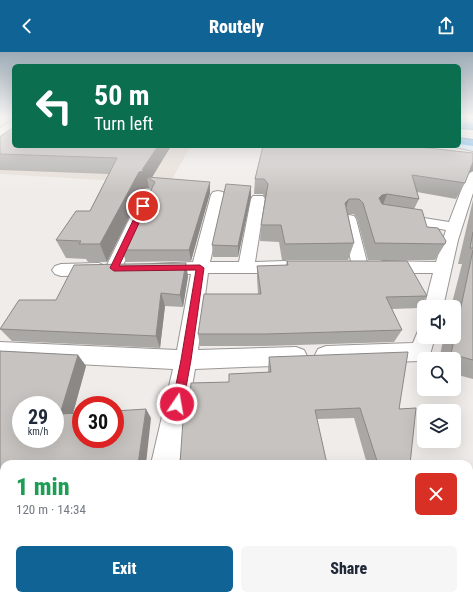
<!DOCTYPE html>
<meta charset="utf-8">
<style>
body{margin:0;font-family:"Roboto Condensed",sans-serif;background:#f6f6f7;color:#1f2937;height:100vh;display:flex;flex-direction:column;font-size:15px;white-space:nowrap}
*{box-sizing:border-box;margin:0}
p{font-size:13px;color:#747a83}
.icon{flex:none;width:22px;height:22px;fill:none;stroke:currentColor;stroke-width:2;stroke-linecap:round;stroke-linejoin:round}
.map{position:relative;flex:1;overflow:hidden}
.drawer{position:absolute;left:0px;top:408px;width:473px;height:140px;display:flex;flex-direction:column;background:#fff;border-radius:12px 12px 0 0;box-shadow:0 4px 16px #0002}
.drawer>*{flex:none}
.banner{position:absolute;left:12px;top:12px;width:449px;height:84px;border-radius:6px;box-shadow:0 4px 16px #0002;background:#0b6e4f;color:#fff;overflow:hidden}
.controls{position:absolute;left:417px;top:248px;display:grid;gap:8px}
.controls a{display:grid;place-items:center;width:44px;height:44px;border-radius:6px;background:#fff;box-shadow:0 4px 16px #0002;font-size:20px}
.speed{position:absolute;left:12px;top:344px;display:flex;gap:8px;font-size:20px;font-weight:700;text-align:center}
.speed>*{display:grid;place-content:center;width:52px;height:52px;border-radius:50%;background:#fff;box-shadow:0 4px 16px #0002;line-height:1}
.speed small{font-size:10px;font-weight:400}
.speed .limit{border:6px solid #d22;background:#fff;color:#111}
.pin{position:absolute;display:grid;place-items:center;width:34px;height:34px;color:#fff;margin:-17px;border:2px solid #fff;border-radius:50%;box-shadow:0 1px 4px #0007}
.me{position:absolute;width:44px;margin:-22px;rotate:12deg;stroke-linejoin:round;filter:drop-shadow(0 0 3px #0008)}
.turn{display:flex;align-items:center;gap:14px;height:84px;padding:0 16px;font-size:18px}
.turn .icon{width:52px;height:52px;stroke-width:2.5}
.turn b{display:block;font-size:28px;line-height:34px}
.round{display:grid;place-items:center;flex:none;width:42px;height:42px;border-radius:6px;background:#f6f6f7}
.head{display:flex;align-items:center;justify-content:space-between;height:68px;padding:0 16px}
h1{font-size:24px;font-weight:800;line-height:30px;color:#1e9e55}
.action{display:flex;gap:8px;margin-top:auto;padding:8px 16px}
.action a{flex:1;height:46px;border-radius:6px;background:#106495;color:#fff;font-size:16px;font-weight:800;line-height:46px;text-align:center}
.action a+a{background:#f6f6f7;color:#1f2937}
header{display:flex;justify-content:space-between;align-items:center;height:52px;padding:0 16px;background:#106495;color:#fff;font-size:18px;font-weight:800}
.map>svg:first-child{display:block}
.built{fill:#e6ddd5}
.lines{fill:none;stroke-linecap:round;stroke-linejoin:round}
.street-casing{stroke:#9a9795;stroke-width:2}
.secondary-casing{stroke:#9a9795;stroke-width:2}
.highway-casing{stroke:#457aa1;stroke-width:2}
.street{fill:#fff;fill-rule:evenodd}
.secondary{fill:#cde6f8;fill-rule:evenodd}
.highway{fill:#58abe7;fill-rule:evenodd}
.rail-casing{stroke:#373634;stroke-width:2.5}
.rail{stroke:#fff;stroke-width:1.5;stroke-dasharray:4.5;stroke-linecap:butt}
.wall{fill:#aaa8a5}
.shaded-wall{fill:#8b8886}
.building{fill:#c6c3c0;stroke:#8b8886;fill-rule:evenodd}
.route{fill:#e11d48;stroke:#92132f}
</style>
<header><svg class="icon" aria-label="back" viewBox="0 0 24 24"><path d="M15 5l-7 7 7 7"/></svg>Routely<svg class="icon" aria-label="share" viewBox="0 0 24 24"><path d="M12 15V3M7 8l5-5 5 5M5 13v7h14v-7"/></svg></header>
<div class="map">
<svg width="473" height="548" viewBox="0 0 473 548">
<rect width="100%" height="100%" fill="#efece9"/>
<path class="built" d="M0,93l14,1h177l-22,38 -169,-10z"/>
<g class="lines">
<defs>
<path id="street" d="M14,67v8l-14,9v-8z
M473,119v22l-15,47 -15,67 -19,1 9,-35h-50l-6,-2 -2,-4 2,-4 6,-2 53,1 10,-32 -47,-8 -5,-1 -2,-3 2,-3 5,-1 50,8 18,-47z
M149,137l7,4 -36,79 -6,2 -7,-4 -2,3 -6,2 -38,1 -6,-2 -3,-4 3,-4 6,-2 38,-1 7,4 36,-74z
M218,139l5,1 2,3 -15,67h29l12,-63 2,-3h10l2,3 -10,63 30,-1 6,2 2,4 -2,4 -6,2h-77l-10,77 98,-3 8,3 3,6 -3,6 -8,3 -101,4 -16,95h-28l22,-95 -173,-9v-18l177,8 14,-76 -38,-2 -2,-4 2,-4 40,-2 18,-67 2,-3z
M349,163l5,1 2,3 12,47 -2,4 -6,2 -6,-2 -2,-4 -10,-47 2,-3z
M424,277v8h11l-6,21 -8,3 -95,3 -8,-3 -3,-6 3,-6 8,-3 87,-3 5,-12z
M469,439h4v30h-4z
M0,448h4v30h-4z
M95,544h34l-1,4h-34z
M275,544h34l1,4h-34z
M434,544h34l1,4h-34z"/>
<path id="secondary" d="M459,66h14v5l-14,-1z
M459,90l14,1v8l-18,-4 -1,-1h5z"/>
<path id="highway" d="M459,70l14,1v6l-14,-1z
M459,86l14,2v6l-14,-2z"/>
</defs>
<use href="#street" class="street-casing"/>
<use href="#secondary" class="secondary-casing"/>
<use href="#highway" class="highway-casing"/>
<use href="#street" class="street"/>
<use href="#secondary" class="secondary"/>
<use href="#highway" class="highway"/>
<defs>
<path id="rail" d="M459,66l14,1"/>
</defs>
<use href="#rail" class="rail-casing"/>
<use href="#rail" class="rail"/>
</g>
<path class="wall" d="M0,85l14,9h157l-19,31 58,16 -19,68 -65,1 -4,-12 30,-61 -3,-1 -1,-5 1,5 -6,1 -36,73h-19l-2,-3 -20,-1 -10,-18 34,-29 19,-37 -109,-4z
M473,101v18l-4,2 -4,10 -9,16 -39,-7 2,7 -5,10 13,18 18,17 -10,16h-67l-11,-41 -3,-5h-6l6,29 -6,17h-66l-3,-18 -19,-1 1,-16 4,-27 -2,-4h-9l1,-15z
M251,134v11l-13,60h-25l-1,-12z
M473,148v179l-19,-5v-15h-15l5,-22h10v-30h-3l11,-43h-4z
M287,209l140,35 -8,12 -27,1 10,21 -8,12 -129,4h-65l-2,-12 60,-40 -1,-16v-12l29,-1z
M188,224l-5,31 -18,-1 -5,42 -148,-7 -12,-12 56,-29z
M0,299l78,4 8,11 -13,47 78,5 -147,46v34h-4z
M269,305l130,52 11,55h-43l-13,-46 -37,1 -128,-7 40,-30 39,-10v-4z
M314,544h72v4h-71z"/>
<path class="shaded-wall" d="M158,94h13l-20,33 -4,-2 2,11 -6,1 -36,73 -7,-18 39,-72 3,-2z
M473,109v10l-7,3z
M210,130v11l-19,68 -2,-11z
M251,134v11l-13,60v-11z
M387,142l-6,16 -2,-12 3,-3z
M349,147l-5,15 1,-11z
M186,211l2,13 -5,31 -3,-12z
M161,241l4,13 -5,42 -4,-12z
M78,303l8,11 -16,58 -10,-10z
M146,357l5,9 -5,46h-8z
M77,544h12l-1,4h-12z"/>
<path class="building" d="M14,75v19h144l-16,24 3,1 -6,1 -39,72h-21l2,-3 -25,-1 20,-29h14l27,-53 -117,-4v-17z
M263,94h147l63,7v9l-8,21 -53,-8 7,24 -32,-5 -5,1 -3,3 3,6 40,6 5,17 11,1 8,13 -1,3 -70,-1 -12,-40 -4,-4h-10l-4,4 9,40 -69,1 -4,-19h-20l7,-41 -4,-5h-9z
M147,125l63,5 -21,68h-67l33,-68z
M226,132l25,2 -13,60 -26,-1z
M473,180v16h-3z
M473,198v110l-22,-6z
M287,209h120l20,35 -41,1 16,33 -136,4h-68l6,-40h57l-4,-28 31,-1z
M186,211l-6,32 -19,-2 -5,43 -156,-7 19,-29h37l18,-35z
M0,299l78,4 -18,59 21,-1v26h34v-28l31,-2 -8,55h-134v27l-4,1zM21,353h34v34h-34z
M408,300l-9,57 17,-1 -6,56h-32l-18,-56 -45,2 12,54h-147l3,-44 2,-8h4l2,-29 38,-1v-8l42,-2 -2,-15z
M0,499h4v45h73l-1,4h-76z
M129,544h88v4h-89z
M321,544h65v4h-65z"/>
<linearGradient id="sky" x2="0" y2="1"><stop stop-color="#9dabb6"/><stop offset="0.46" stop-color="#f8f6f5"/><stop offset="1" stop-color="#f8f6f5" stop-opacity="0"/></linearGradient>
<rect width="473" height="142" fill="url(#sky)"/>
<path class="route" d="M143,152l4,2 -28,60 81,-1 4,3 -13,92 -8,44 -2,4 -4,2 -4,-2 -1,-4 9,-44 15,-90 -82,1 -4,-3 30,-62z"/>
</svg>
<div class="controls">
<a><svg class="icon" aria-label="sound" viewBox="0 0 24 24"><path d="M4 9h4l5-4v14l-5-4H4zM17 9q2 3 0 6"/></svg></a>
<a><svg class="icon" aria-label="search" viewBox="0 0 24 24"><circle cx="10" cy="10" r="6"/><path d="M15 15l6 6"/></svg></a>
<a><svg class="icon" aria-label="layers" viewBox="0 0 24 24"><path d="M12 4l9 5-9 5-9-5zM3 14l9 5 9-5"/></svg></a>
</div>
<div class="speed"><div>29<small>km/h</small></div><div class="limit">30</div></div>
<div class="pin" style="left:143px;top:154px;background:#d93025"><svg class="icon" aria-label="arrive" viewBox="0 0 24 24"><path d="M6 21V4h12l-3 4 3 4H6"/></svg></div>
<svg class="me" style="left:177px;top:352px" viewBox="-20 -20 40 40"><circle r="17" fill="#e11d48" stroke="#fff" stroke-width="3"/><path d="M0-11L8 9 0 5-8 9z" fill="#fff"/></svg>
<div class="banner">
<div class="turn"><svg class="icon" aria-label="left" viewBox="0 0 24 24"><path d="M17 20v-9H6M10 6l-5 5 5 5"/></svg><div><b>50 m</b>Turn left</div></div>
</div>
<section class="drawer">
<div class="head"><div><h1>1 min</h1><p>120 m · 14:34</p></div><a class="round" style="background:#d93025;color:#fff"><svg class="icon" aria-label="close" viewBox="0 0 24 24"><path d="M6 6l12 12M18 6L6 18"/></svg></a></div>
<div class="action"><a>Exit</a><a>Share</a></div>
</section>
</div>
